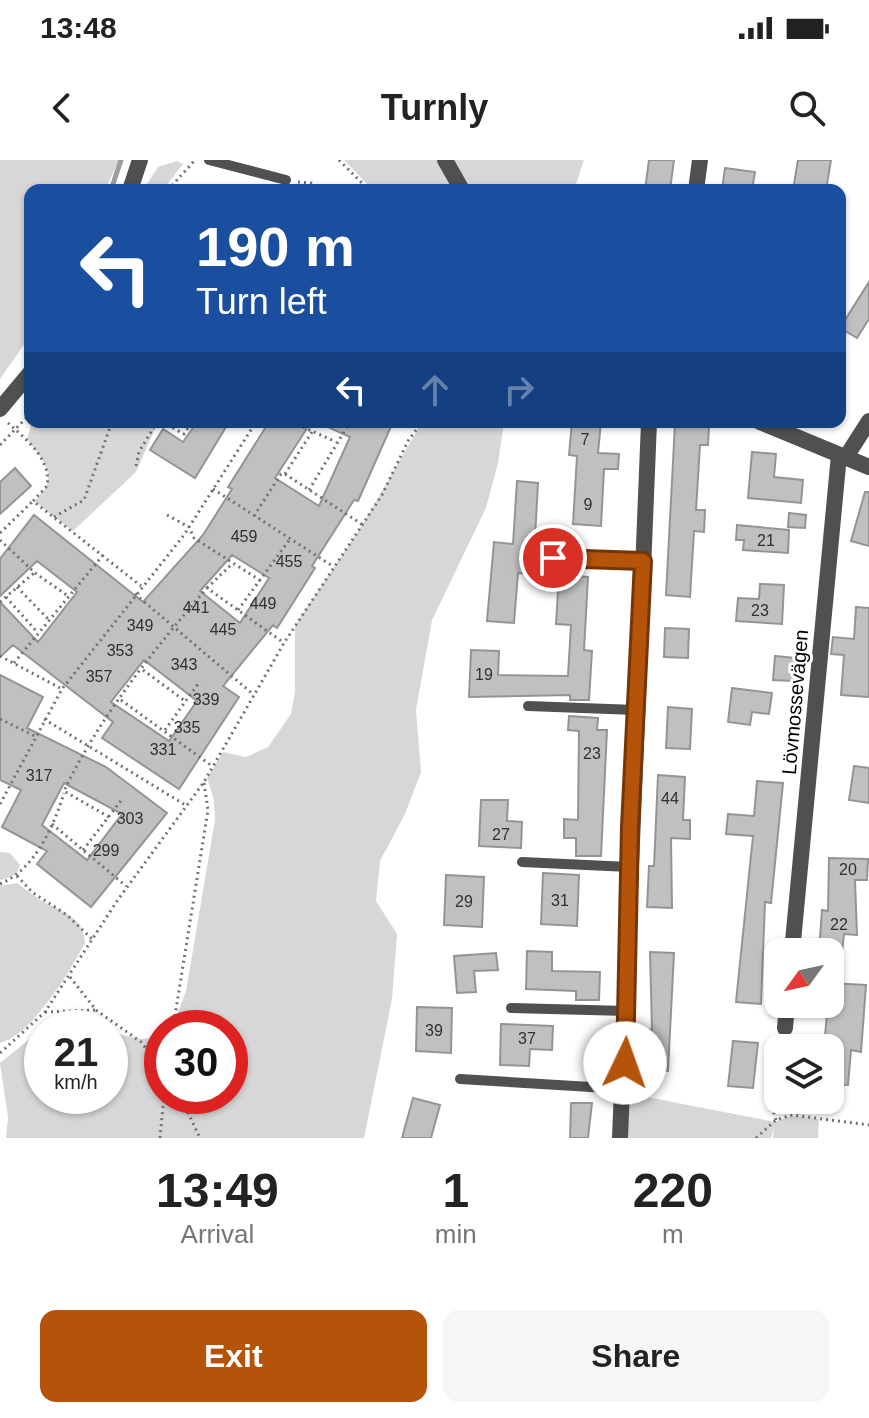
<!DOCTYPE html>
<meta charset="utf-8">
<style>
body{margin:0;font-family:Helvetica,sans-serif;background:#f6f6f6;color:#222;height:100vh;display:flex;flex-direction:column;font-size:30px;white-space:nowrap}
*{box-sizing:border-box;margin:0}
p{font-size:26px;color:#767676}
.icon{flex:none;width:44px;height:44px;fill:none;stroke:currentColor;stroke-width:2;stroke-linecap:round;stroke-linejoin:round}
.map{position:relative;height:978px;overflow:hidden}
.side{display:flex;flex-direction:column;background:#fff;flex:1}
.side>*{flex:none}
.banner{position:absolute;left:24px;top:24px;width:822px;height:244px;border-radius:16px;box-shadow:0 2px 6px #0004;background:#1a4fa0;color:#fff;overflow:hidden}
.needle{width:52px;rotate:237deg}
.fabs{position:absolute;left:764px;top:778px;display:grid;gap:16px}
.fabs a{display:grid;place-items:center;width:80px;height:80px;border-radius:16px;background:#fff;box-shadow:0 2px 6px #0004;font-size:40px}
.speed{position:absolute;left:24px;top:850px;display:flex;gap:16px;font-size:40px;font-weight:700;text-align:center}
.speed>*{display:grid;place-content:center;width:104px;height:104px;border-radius:50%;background:#fff;box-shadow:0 2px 6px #0004;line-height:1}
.speed small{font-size:20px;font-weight:400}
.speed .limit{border:12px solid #d22;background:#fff;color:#111}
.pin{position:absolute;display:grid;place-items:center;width:68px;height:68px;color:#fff;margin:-34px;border:4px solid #fff;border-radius:50%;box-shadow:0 2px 8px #0007}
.me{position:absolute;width:88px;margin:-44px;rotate:3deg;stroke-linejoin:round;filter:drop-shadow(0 0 6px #0008)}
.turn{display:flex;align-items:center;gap:28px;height:168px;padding:0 40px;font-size:36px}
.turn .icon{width:104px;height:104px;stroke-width:2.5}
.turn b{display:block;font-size:56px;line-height:68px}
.lanes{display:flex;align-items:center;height:76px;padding:0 40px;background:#0003;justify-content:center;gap:40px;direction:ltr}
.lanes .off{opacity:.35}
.eta{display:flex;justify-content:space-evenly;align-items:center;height:136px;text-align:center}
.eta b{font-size:48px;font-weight:800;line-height:56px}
.cta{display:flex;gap:16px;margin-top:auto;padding:16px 40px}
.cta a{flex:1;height:92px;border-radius:16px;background:#b45309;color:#fff;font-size:32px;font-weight:800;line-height:92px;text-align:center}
.cta a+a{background:#f6f6f6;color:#222}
.status{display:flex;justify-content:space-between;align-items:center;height:56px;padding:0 40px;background:#fff;direction:ltr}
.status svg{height:22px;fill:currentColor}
header{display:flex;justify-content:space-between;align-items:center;height:104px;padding:0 40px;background:#fff;font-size:36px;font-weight:800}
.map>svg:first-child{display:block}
.green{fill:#d7d7d7}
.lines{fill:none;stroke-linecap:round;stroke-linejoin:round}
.stream{stroke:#9e9e9e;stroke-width:5}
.building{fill:#c0c0c0;stroke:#949494;stroke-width:2;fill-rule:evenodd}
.path{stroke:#727272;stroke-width:3;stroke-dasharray:2 4;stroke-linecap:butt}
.lane{stroke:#505050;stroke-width:10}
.street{stroke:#505050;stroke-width:16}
.route-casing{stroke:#753606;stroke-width:20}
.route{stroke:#b45309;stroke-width:14}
.labels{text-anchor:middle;stroke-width:6;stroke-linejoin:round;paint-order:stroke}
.number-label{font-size:16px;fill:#303030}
.street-label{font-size:20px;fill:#000;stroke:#fff}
</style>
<div class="status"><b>13:48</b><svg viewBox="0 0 49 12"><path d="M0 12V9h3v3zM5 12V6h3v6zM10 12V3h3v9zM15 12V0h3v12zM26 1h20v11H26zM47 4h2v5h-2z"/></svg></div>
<header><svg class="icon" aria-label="back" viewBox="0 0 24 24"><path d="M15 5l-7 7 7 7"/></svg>Turnly<svg class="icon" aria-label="search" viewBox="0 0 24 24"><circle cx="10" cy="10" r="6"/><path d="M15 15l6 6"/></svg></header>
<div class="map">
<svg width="869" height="978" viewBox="0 0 869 978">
<rect width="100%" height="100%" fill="#fff"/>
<path class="green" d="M0,0h119l-14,30h-75v146l-30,43z
M344,0h240l-10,30h-201z
M177,1l6,3 -20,26h-20l15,-23z
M32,262h126l-22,50 -63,59 -39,-30c27,-23 10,-39 -7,-62z
M422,262h82l-6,41 -12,45 -54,112 -16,90 5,62 -16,42 -25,47 -4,40 21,33 -5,65 -28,139h-358l2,-21 -8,-54 42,-34v67h68v-64l30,7 22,-2v59h68v-68h-58l14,-37 29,-171 -1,-20 -7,-22 16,-26 23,5 22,-10 23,-33 4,-22v-67l66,-98z
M0,692l10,1 10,12 -4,9 -16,7z
M17,723c7,5 14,11 22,16 19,12 45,16 46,44 -15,28 -53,92 -85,100v-157z
M626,933l149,29 16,-6 28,3 -1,19h-45l1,-10 -3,10h-148z"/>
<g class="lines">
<path class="stream" d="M111,30l10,-30"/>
</g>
<path class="building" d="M649,0h25l-4,30h-25z
M798,0h33l-5,30h-33z
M725,8l30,4 -3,18h-30z
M869,122v37l-12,19 -17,-10z
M197,262h32l-34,56 -45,-28 13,-21 20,13z
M269,262h42l-36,56 44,28 31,-69 -33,-15h76l-35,79 -4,-1 -42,66 3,2 -38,60 -4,-3 -50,61 16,11 -60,92 -77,-51 11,-16 -100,-77 -13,12v-55l38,40 39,-50 -40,-31 -37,35v-37l34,-44 109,87 60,-67 29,-46 -4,-2zM232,395l37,23 -29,45 -40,-32zM144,500l53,41 -28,40 -58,-39z
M572,262h29l-3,31 21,1 -1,15h-14l-3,57 -28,-2 4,-68 -8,-1z
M675,264l34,2 -1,19h-8l-4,65h9l-1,22 -10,-1 -4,66 -24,-2z
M752,292l24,2 -2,23 29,3 -2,23 -53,-5z
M15,308l16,18 -31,28v-32z
M517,321l21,2 -5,91 -15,-1 -4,50 -27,-2 7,-79 19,2z
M865,332h4v54l-18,-5z
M789,353l17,2 -1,13 -17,-1z
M737,365l52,5 -1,23 -45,-3 1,-10h-8z
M559,415l29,2 -4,73 8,1 -3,49h-19v-5l-101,2 2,-47 28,1 -1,24 70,1 3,-51 -15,-1z
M760,424l24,1 -2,39 -46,-3 2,-23 21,1z
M856,447l13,1v89l-28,-2 3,-40 -13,-1 2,-17 21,2z
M665,468l24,1 -1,29 -24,-1z
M775,496l20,2 -2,23 -20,-1z
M0,515l43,22 -16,31 79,39 61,46 -76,94 -54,-43 10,-13 -45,-24 19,-37 -21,-10zM64,623l58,31 -35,46 -45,-35z
M732,528l40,5 -3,21 -17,-2 -2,13 -22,-3z
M668,547l24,2 -2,40 -24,-1z
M569,556l29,2 -1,12h10l-6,126h-25v-18h-12v-19l14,1 1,-89 -11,-1z
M854,606l15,2v35l-20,-3z
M658,615l27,2 -2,43h7v19l-19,-1 1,70 -25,-1 2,-41h5z
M757,621l26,2 -12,120 -6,-1 -4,102 -25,-2 17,-166 -27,-2 2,-20 26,2z
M481,640h27l-1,21 15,1 -1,26 -42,-2z
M829,698l39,1 -1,21h-12l2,55 -13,-1 -2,19 -23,-2 3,-41 6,1z
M543,713l36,2 -2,51 -36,-2z
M446,715l38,2 -2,50 -38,-2z
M527,791l25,1v19l48,1 -1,28h-23v-9l-50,-2z
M650,792l24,1 -6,118 -25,-1 2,-41 7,1z
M496,793l2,17 -24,1 2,21 -19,1 -3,-37z
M830,823l36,2 -5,67 -10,-2 -3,35 -18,-1v-49h-5z
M417,847l35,1 -1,45 -35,-2z
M501,864l52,2 -1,24 -22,-1 -1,17 -29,-1z
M733,881l25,2 -5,45 -25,-2z
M413,938l27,7 -9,33h-29z
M571,943h21l-4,35h-18z"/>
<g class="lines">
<path class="path" d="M339,0l30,30
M298,22l13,1 9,7
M168,30l27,-30
M162,262l22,12 8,-12
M292,262l44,20
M8,263c18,16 44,37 39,63l-14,15 108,85
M0,285l30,-31
M136,306l3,-14 18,-30
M285,314l27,-42
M213,329l121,78
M309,330l41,-68
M167,355l22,12 5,11 67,43
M254,356l27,-42h4l78,51
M54,357l30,-17 28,-78
M0,373l33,-32
M0,380l35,33 33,23
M17,427l32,33
M207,428l25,-24
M135,434l119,101
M6,437l32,36
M0,442l34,-29
M238,450l52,-71
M0,496l62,33
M14,503l89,-108
M143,510l42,31
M121,540l91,66
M0,559l35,17
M44,559l143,87
M165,570l35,-49
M0,644l62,-115 122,-154 72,-113
M109,657l-45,-26c34,-72 91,-143 143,-203l77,55
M52,664l74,62
M83,690l40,-52
M17,716l15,16 35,23 25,24
M0,724c35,-15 53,-56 64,-91
M70,817l26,33 45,32 21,27
M45,852l51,-2
M173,868l35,-218 -4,-27
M0,893l45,-41 72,-111 87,-119 80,-139 98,-148 26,-54 14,-19
M180,936l20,42
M776,960l-4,-14 5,-62
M160,978l4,-42
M756,978l20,-18 16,-5 77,10"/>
<path class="lane" d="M209,0l77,20
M553,398l90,3
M528,546l108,4
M522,702l107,5
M511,848l116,3
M460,919l164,10"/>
<path class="street" d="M445,0l17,30
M130,30l10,-30
M696,30l4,-30
M0,249l30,-36
M760,262l109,45
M846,297l23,-36
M792,792l47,-497
M785,868l2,-24
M620,978l29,-716"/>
</g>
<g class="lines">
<defs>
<path id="route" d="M553,398l90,3 -13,266 -5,236"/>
</defs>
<use href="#route" class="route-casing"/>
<use href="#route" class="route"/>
</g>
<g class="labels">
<g class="number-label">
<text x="585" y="285">7</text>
<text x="588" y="350">9</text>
<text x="244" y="382">459</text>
<text x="766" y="386">21</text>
<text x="289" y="407">455</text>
<text x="263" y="449">449</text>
<text x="196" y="453">441</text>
<text x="760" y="456">23</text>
<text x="140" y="471">349</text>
<text x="223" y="475">445</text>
<text x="120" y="496">353</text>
<text x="184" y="510">343</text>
<text x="484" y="520">19</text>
<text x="99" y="522">357</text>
<text x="206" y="545">339</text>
<text x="187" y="573">335</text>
<text x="163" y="595">331</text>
<text x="592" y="599">23</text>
<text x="39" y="621">317</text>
<text x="670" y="644">44</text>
<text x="130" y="664">303</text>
<text x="501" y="680">27</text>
<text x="106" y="696">299</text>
<text x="848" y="715">20</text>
<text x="560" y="746">31</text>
<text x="464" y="747">29</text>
<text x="839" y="770">22</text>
<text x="434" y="876">39</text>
<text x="527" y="884">37</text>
</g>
<g class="street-label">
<text transform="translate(795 542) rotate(-85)" y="7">Lövmossevägen</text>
</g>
</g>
</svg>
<div class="fabs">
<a><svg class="needle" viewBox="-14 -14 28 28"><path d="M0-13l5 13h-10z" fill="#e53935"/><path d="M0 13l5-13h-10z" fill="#767676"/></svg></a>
<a><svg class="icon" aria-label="layers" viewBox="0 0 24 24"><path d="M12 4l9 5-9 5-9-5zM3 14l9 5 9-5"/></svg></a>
</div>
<div class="speed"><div>21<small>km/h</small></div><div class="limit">30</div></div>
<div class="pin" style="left:553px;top:398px;background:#d93025"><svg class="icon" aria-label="arrive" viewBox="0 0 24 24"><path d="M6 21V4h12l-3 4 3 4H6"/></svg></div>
<svg class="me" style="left:625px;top:903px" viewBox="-20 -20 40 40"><circle r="19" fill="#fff"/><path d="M0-13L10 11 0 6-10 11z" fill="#b45309"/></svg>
<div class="banner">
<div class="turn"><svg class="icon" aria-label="left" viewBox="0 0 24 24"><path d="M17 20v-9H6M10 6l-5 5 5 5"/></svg><div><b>190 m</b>Turn left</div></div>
<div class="lanes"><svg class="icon" aria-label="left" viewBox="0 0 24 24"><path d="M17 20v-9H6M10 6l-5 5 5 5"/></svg><svg class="icon off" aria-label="ahead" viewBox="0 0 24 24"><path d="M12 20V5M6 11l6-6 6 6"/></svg><svg class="icon off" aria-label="right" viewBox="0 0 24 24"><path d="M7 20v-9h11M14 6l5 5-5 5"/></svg></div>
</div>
</div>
<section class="side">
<div class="eta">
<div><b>13:49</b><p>Arrival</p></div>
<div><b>1</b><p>min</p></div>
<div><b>220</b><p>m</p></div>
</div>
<div class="cta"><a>Exit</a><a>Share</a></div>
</section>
